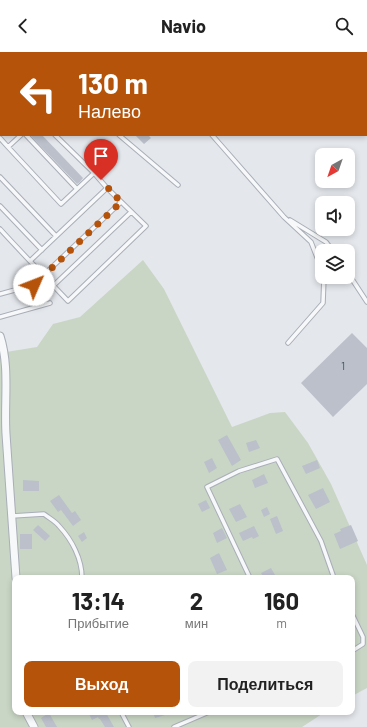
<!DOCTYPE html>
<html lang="ru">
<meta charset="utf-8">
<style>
body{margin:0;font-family:Barlow,sans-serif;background:#f2f2f2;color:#222;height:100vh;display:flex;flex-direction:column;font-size:15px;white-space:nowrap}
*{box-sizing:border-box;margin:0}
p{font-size:13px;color:#767676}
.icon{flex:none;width:22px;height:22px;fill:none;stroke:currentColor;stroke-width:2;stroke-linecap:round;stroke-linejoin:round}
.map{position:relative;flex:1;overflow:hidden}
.details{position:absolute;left:12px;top:523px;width:343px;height:140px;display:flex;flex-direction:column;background:#fff;border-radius:8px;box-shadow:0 2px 6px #0003}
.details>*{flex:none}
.hud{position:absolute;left:0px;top:0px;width:367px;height:84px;box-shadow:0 2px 6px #0003;background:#b45309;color:#fff;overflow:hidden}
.needle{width:26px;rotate:220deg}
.tools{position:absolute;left:315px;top:96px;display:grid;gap:8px}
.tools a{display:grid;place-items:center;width:40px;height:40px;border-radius:8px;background:#fff;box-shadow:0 2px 6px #0003;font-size:20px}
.pin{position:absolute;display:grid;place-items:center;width:34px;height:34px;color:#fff;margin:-41px -17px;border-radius:50% 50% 50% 0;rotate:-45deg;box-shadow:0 0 4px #0007}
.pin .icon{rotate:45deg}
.me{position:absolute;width:44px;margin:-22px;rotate:46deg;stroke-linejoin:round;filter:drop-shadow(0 0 3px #0008)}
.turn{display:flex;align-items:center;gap:14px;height:84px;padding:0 12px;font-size:18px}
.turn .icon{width:52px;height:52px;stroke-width:2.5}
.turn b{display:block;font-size:28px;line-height:34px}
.eta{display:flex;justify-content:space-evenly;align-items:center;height:68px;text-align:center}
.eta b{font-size:24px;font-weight:700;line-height:28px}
.button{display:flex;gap:8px;margin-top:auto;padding:8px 12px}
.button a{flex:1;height:46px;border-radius:8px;background:#b45309;color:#fff;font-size:16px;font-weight:700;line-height:46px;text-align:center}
.button a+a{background:#f2f2f2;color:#222}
header{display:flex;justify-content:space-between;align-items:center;height:52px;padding:0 12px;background:#fff;font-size:18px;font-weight:700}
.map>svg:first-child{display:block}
.green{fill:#c9d6c5}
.building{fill:#bbc0ca}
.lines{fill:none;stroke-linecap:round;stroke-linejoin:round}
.lane-casing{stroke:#a9aeb7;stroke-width:5.5}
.street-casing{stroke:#a9aeb7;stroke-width:9}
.lane{stroke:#f7f8fa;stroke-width:3.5}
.street{stroke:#f7f8fa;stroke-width:7}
.route{stroke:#b45309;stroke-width:7;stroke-dasharray:0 12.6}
.labels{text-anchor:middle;stroke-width:3;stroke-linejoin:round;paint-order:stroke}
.number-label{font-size:12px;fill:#4f5766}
</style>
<header><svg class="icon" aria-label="back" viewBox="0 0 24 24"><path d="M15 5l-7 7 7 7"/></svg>Navio<svg class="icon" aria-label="search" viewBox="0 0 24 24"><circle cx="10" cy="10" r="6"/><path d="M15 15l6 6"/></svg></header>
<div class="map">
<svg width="367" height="675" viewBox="0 0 367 675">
<rect width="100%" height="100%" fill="#e4e7ec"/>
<path class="green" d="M143,208l21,29 68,138 38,-14 15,-1 23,31 23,41 36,81v123l-15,8v-118h-337v134h310l-23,15h-302v-374l37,-6 16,-23 27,-7z"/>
<path class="building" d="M30,83h12l41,43 -3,4 -3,2z
M135,83h13l3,3 -7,6z
M352,281l15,15v36l-34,33 -32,-34z
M227,383l14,25 -9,6 -14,-26z
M256,388l4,8 -11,4 -3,-9z
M212,406l5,10 -8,5 -5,-11z
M317,408l3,8 -14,6 -4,-8z
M264,422l4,9 -13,5 -3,-8z
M23,428l16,1v10h-16z
M323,436l7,14 -14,7 -8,-14z
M59,443l13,18 3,-2 6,9 -8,6 -12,-16 -3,2 -8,-11z
M206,448l4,8 -8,4 -4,-8z
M240,452l7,13 -11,5 -7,-13z
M267,455l3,7 -6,3 -3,-7z
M277,464l6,15 -7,3 -6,-15z
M38,473l12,11 -5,5 -12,-11z
M351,473l7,16 -18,8 -6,-15 7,-3 -1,-2z
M254,474l5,10 -6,3 -1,-2 -9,4 -4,-8z
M222,476l5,10 -10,5 -4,-10z
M84,480l3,6 -5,4 -4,-6z
M20,482h12v15h-12z
M219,501l8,17 -10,4 -7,-16z
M271,516l4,7 -6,3h-5l-3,-5z
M88,660h19l-1,1 8,14h-9l-5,-8h-1l-1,-2 -6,3z
M153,660h19v1l-17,5z
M49,661l8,14h-11l-5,-9z"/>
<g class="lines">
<defs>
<path id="lane" d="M44,0l1,1
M98,0l1,1
M153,0v1
M0,20l1,1
M0,51l1,2
M21,83l-13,12 53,57 33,-31
M26,83l51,54
M55,83l39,38 13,15
M119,83l59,50
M212,83l72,82 27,25 11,28
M0,86l8,9
M0,125l56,59
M0,154l42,44
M290,168l36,22 7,9
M0,177c22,24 45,48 68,72l78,-75 -39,-38 -77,73
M348,221l19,29
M53,234l78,-74
M0,242l33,-9 88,-83
M0,265l50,-14
M288,291l35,-40 1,-26
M12,464l32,-2c5,4 11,7 15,12 13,14 23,33 23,52
M250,526l-43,-91 32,-16 38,-12 44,82 13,37
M352,562l11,23v7l-11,7
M121,660l8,15
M174,675l35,-15"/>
<path id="street" d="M0,284c10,31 4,65 6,98 3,48 7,96 10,144
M26,660l8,15"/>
</defs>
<use href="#lane" class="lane-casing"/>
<use href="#street" class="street-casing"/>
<use href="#lane" class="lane"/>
<use href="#street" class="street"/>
</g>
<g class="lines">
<path class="route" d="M34,233l87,-83 -20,-22"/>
</g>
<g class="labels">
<g class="number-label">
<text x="343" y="318">1</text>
</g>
</g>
</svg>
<div class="tools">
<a><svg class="needle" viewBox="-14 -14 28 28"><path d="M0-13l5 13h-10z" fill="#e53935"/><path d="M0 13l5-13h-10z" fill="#767676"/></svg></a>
<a><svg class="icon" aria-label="sound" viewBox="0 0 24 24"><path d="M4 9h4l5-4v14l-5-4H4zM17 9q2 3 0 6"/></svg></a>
<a><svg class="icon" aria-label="layers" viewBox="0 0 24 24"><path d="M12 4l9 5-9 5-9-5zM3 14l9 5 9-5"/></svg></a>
</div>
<div class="pin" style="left:101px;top:128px;background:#d93025"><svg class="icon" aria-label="arrive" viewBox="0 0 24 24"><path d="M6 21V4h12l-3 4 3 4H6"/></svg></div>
<svg class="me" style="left:34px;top:233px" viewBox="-20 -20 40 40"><circle r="19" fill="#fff"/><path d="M0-13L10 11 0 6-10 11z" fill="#b45309"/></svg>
<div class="hud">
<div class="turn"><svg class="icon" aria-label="left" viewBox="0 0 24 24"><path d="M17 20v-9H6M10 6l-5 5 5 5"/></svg><div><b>130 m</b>Налево</div></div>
</div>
<section class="details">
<div class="eta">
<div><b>13:14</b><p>Прибытие</p></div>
<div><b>2</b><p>мин</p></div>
<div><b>160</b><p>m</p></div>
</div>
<div class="button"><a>Выход</a><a>Поделиться</a></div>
</section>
</div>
